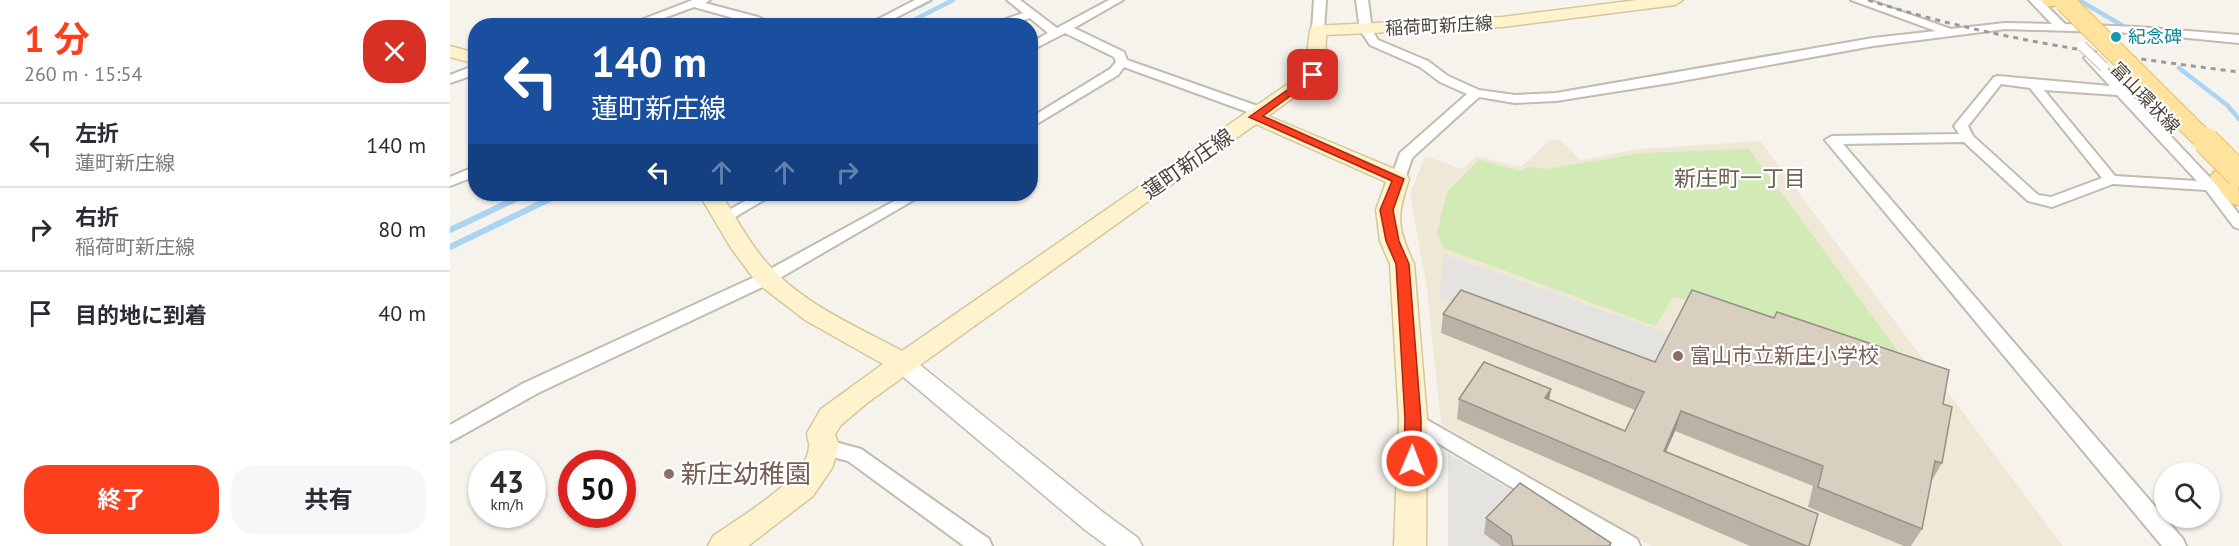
<!DOCTYPE html>
<html lang="ja">
<meta charset="utf-8">
<style>
body{margin:0;font-family:"PT Sans","Noto Sans JP",sans-serif;background:#f7f7f7;color:#2b2b33;height:100vh;display:flex;flex-direction:column;font-size:22px;white-space:nowrap}
*{box-sizing:border-box;margin:0}
p{font-size:20px;color:#7c7c81}
.icon{flex:none;width:33px;height:33px;fill:none;stroke:currentColor;stroke-width:2;stroke-linecap:round;stroke-linejoin:round}
.map{position:relative;flex:1;overflow:hidden}
.panel{display:flex;flex-direction:column;background:#fff;width:450px}
.panel>*{flex:none}
.top-card{position:absolute;left:18px;top:18px;width:570px;height:183px;border-radius:24px;box-shadow:0 2px 4px #0004;background:#1a4fa0;color:#fff;overflow:hidden}
.fabs{position:absolute;left:1704px;top:462px;display:grid;gap:12px}
.fabs a{display:grid;place-items:center;width:66px;height:66px;border-radius:50%;background:#fff;box-shadow:0 2px 4px #0004;font-size:30px}
.speed{position:absolute;left:18px;top:450px;display:flex;gap:12px;font-size:30px;font-weight:700;text-align:center}
.speed>*{display:grid;place-content:center;width:78px;height:78px;border-radius:50%;background:#fff;box-shadow:0 2px 4px #0004;line-height:1}
.speed small{font-size:15px;font-weight:400}
.speed .limit{border:9px solid #d22;background:#fff;color:#111}
.pin{position:absolute;display:grid;place-items:center;width:51px;height:51px;color:#fff;margin:-26px;border-radius:12px;box-shadow:0 3px 9px #0006}
.me{position:absolute;width:66px;margin:-33px;rotate:1deg;stroke-linejoin:round;filter:drop-shadow(0 0 4px #0008)}
.turn{display:flex;align-items:center;gap:21px;height:126px;padding:0 24px;font-size:27px}
.turn .icon{width:78px;height:78px;stroke-width:2.5}
.turn b{display:block;font-size:42px;line-height:51px}
.lanes{display:flex;align-items:center;height:57px;padding:0 24px;background:#0003;justify-content:center;gap:30px;direction:ltr}
.lanes .off{opacity:.35}
.round{display:grid;place-items:center;flex:none;width:63px;height:63px;border-radius:24px;background:#f7f7f7}
.headline{display:flex;align-items:center;justify-content:space-between;height:102px;padding:0 24px}
h1{font-size:36px;font-weight:700;line-height:45px;color:#fc3f1d}
.action{display:flex;gap:12px;margin-top:auto;padding:12px 24px}
.action a{flex:1;height:69px;border-radius:24px;background:#fc3f1d;color:#fff;font-size:24px;font-weight:700;line-height:69px;text-align:center}
.action a+a{background:#f7f7f7;color:#2b2b33}
ul{padding:0;list-style:none}
li{display:flex;align-items:center;gap:18px;height:84px;padding:0 24px;border-top:2px solid #e1e1e2}
li div{flex:1}
li b{display:block;font-size:22px}
li em{font-style:normal}
main{display:flex;flex:1;min-height:0}
.map>svg:first-child{display:block}
.education{fill:#efe8d6}
.green{fill:#d2eab5}
.parking{fill:#e5e3e0}
.lines{fill:none;stroke-linecap:round;stroke-linejoin:round}
.stream-far1{stroke:#a9d4f2;stroke-width:4.5}
.stream{stroke:#a9d4f2;stroke-width:6}
.minor-casing{stroke:#c2bbae;stroke-width:4}
.tertiary-casing{stroke:#c2bbae;stroke-width:3}
.secondary-casing{stroke:#d6c79b;stroke-width:3}
.primary-casing{stroke:#e6c16a;stroke-width:3}
.minor{fill:#fff;fill-rule:evenodd}
.tertiary{fill:#fff;fill-rule:evenodd}
.secondary{fill:#fff3cd;fill-rule:evenodd}
.primary{fill:#ffe39c;fill-rule:evenodd}
.rail{stroke:#9a9a9a;stroke-width:3;stroke-dasharray:5 5;stroke-linecap:butt}
.pedestrian-bridge-casing{stroke:#c2bbae;stroke-width:11;stroke-linecap:butt}
.primary-bridge-far1-casing{stroke:#e6c16a;stroke-width:22;stroke-linecap:butt}
.primary-bridge-casing{stroke:#e6c16a;stroke-width:28;stroke-linecap:butt}
.pedestrian-bridge{stroke:#fff;stroke-width:9}
.primary-bridge-far1{stroke:#ffe39c;stroke-width:20}
.primary-bridge{stroke:#ffe39c;stroke-width:26}
.wall{fill:#bab2a6}
.shaded-wall{fill:#979187}
.building{fill:#d8cfc1;stroke:#979187;stroke-width:1.5}
.route{fill:#fc3f1d;stroke:#a42913;stroke-width:1.5}
.culture-dot{fill:#0f9aa8;stroke:#fff;stroke-width:2}
.education-dot{fill:#8d6e63;stroke:#fff;stroke-width:2}
.labels{text-anchor:middle;stroke-width:4.5;stroke-linejoin:round;paint-order:stroke}
.far-street-label{font-size:18px;fill:#4b4439;stroke:#fff}
.far-culture-label{font-size:18px;fill:#0d838f;stroke:#fff;text-anchor:start}
.street-label{font-size:21px;fill:#4b4439;stroke:#fff}
.education-label{font-size:21px;fill:#785e54;stroke:#fff;text-anchor:start}
.neighbourhood-label{font-size:22px;fill:#6e6250;stroke:#fff}
.near-education-label{font-size:26px;fill:#785e54;stroke:#fff;text-anchor:start}
</style>
<main>
<section class="panel">
<div class="headline"><div><h1>1 分</h1><p>260 m · 15:54</p></div><a class="round" style="background:#d93025;color:#fff"><svg class="icon" aria-label="close" viewBox="0 0 24 24"><path d="M6 6l12 12M18 6L6 18"/></svg></a></div>
<ul>
<li><svg class="icon" aria-label="left" viewBox="0 0 24 24"><path d="M17 20v-9H6M10 6l-5 5 5 5"/></svg><div><b>左折</b><p>蓮町新庄線</p></div><em>140 m</em></li>
<li><svg class="icon" aria-label="right" viewBox="0 0 24 24"><path d="M7 20v-9h11M14 6l5 5-5 5"/></svg><div><b>右折</b><p>稲荷町新庄線</p></div><em>80 m</em></li>
<li><svg class="icon" aria-label="arrive" viewBox="0 0 24 24"><path d="M6 21V4h12l-3 4 3 4H6"/></svg><div><b>目的地に到着</b></div><em>40 m</em></li>
</ul>
<div class="action"><a>終了</a><a>共有</a></div>
</section>
<div class="map">
<svg width="1789" height="546" viewBox="0 0 1789 546">
<rect width="100%" height="100%" fill="#f6f3ec"/>
<path class="education" d="M1109,139l22,21 59,-11 120,-8 303,405h-412l-210,-122 -14,-135 -17,-95 15,-38 37,13 14,-13 45,11 28,-26z"/>
<path class="green" d="M1299,149l168,228 -177,-61 -66,-19 -19,29 -212,-78 -6,-16 10,-40 32,-32 42,11 6,-4 19,2 96,-16z"/>
<path class="parking" d="M994,254l225,80 -23,43 -207,-80z
M998,453l160,93 -124,-13 17,13h-53z"/>
<g class="lines">
<path class="stream-far1" d="M1629,0l44,26
M463,9l18,-9
M452,26l51,-26
M1729,68l48,37 12,14"/>
<path class="stream" d="M0,230l76,-36
M0,247l110,-53"/>
<defs>
<path id="minor" d="M243,0h17l-5,3 53,14 21,9h-17l-68,-19 -52,19h-17z
M465,0h15l-50,26h-15z
M557,0h13l37,28 52,-28h14l-49,28 50,24 3,8 139,49 2,3 -2,3h-10l-132,-48 -6,8 -88,53v-10l80,-49 6,-7 -2,-5 -49,-24 -35,18v-8l18,-10 -18,-15 -25,8h-19l37,-13z
M864,0h12l-2,30 -6,3 -6,-3z
M906,0h12l4,30 6,10 50,21 20,15 31,14 36,5 41,-2 317,-55 63,-7 -85,-31h17l83,29 54,-6 47,1 -23,-24h12l24,24 72,3 102,8v8l-102,-10 -132,-4 -132,17 -197,36 -120,19 -41,2 -36,-6 -67,61 -7,21 -7,4 -7,-4 9,-26 67,-59 -27,-12 -20,-15 -50,-22 -10,-15z
M1640,54l4,1 121,128 24,31v15l-5,-2 -28,-37 -93,-6 -61,23 -24,-6 -64,-59 -121,2 340,395 3,7h-24l-337,-406 7,-4 127,-2 -5,-8 40,-49 4,-1 112,10 -26,-28zM1551,84l29,4 72,90 -51,19 -13,-2 -65,-59 -5,-10zM1594,90l73,5 80,86 -82,-5z
M26,65v9l-26,9v-8z
M26,166v10l-26,10v-9z
M307,194h17l-44,26 -5,2 -8,-5z
M457,194h17l-151,88 -235,111 -88,49v-17l74,-42 237,-109z
M963,412l224,127 3,7h-30l-204,-122 -3,-5 3,-5z
M374,439l37,10 128,90 3,7h-28l-116,-85 -31,-8 -3,-6 3,-6z"/>
<path id="tertiary" d="M452,355l8,2 194,156 34,25 4,8h-35l-23,-17 -190,-160 -4,-6 4,-6z"/>
<path id="secondary" d="M1187,0h46l-8,5 -173,22 -176,8 -1,32 -6,12 -51,37 138,58 3,5c-13,39 -12,48 5,85l13,155 -1,127h-32l5,-127 -9,-155 -10,-23 -4,-31 10,-28 -130,-58 -389,279 -26,22 -6,9 4,13 -7,21 -19,28 -65,50h-40l5,-10c24,-17 95,-58 96,-89 1,-4 -2,-10 -2,-14l14,-24 62,-45 -78,-44 -48,-37 -26,-35 -32,-54h22c15,23 27,48 46,69 35,41 89,63 135,88l403,-279 5,-42 2,-4 190,-9z
M0,46l26,7v11l-26,-7z"/>
<path id="primary" d="M1591,0h18l1,1 -3,4c-7,2 -12,2 -16,-5z
M1772,170c17,5 17,19 17,35l-9,-2 -20,-26 4,-5z"/>
</defs>
<use href="#minor" class="minor-casing"/>
<use href="#tertiary" class="tertiary-casing"/>
<use href="#secondary" class="secondary-casing"/>
<use href="#primary" class="primary-casing"/>
<use href="#minor" class="minor"/>
<use href="#tertiary" class="tertiary"/>
<use href="#secondary" class="secondary"/>
<use href="#primary" class="primary"/>
<path class="rail" d="M1418,0c121,39 245,56 371,72"/>
<defs>
<path id="pedestrian-bridge" d="M1632,46l22,21"/>
<path id="primary-bridge-far1" d="M1615,2l142,141"/>
<path id="primary-bridge" d="M1756,141l33,33"/>
</defs>
<use href="#pedestrian-bridge" class="pedestrian-bridge-casing"/>
<use href="#primary-bridge-far1" class="primary-bridge-far1-casing"/>
<use href="#primary-bridge" class="primary-bridge-casing"/>
<use href="#pedestrian-bridge" class="pedestrian-bridge"/>
<use href="#primary-bridge-far1" class="primary-bridge-far1"/>
<use href="#primary-bridge" class="primary-bridge"/>
</g>
<path class="wall" d="M993,314l212,48 288,42 -1,59 -11,19 -9,47 -11,17h-7l-96,-39 5,-21 -138,-55 -9,21 143,94h-59l-293,-127 2,-20 92,-10 -2,11 76,31 10,-21 -194,-77z
M1036,518l125,25v3h-110l-17,-12z"/>
<path class="shaded-wall" d="M1101,389l-4,20 -2,-11z
M1231,411l-6,20 -18,40 7,-20z"/>
<path class="building" d="M1011,290l194,72 37,-72 82,28 3,-6 172,58 -6,34 9,3 -10,56 -7,-2 -13,68 -104,-42 5,-21 -142,-55 -17,40 154,63 -9,32h-3l-347,-147 25,-37 67,27 -6,9 80,33 19,-39 -201,-78z
M1070,483l91,60 -2,3h-96l-2,-10 -25,-18z"/>
<path class="route" d="M863,72l5,3 -2,2 -53,39 141,63 -11,31 6,31 10,23 12,155v42l-3,5 -6,2 -6,-2 -2,-5 1,-42 -9,-155 -10,-23 -6,-31 12,-29 -143,-64z"/>
<circle class="culture-dot" cx="1666" cy="37" r="6"/>
<g class="education-dot">
<circle cx="1228" cy="356" r="6"/>
<circle cx="219" cy="474" r="6"/>
</g>
<g class="labels">
<g class="far-street-label">
<text transform="translate(989 26) rotate(-3)" y="6">稲荷町新庄線</text>
<text transform="translate(1695 98) rotate(46)" y="6">富山環状線</text>
</g>
<g class="far-culture-label">
<text x="1678" y="43">紀念碑</text>
</g>
<g class="street-label">
<text transform="translate(738 164) rotate(-35)" y="7">蓮町新庄線</text>
</g>
<g class="education-label">
<text x="1240" y="363">富山市立新庄小学校</text>
</g>
<g class="neighbourhood-label">
<text x="1290" y="186">新庄町一丁目</text>
</g>
<g class="near-education-label">
<text x="231" y="483">新庄幼稚園</text>
</g>
</g>
</svg>
<div class="fabs">
<a><svg class="icon" aria-label="search" viewBox="0 0 24 24"><circle cx="10" cy="10" r="6"/><path d="M15 15l6 6"/></svg></a>
</div>
<div class="speed"><div>43<small>km/h</small></div><div class="limit">50</div></div>
<div class="pin" style="left:863px;top:75px;background:#d93025"><svg class="icon" aria-label="arrive" viewBox="0 0 24 24"><path d="M6 21V4h12l-3 4 3 4H6"/></svg></div>
<svg class="me" style="left:962px;top:461px" viewBox="-20 -20 40 40"><circle r="17" fill="#fc3f1d" stroke="#fff" stroke-width="3"/><path d="M0-11L8 9 0 5-8 9z" fill="#fff"/></svg>
<div class="top-card">
<div class="turn"><svg class="icon" aria-label="left" viewBox="0 0 24 24"><path d="M17 20v-9H6M10 6l-5 5 5 5"/></svg><div><b>140 m</b>蓮町新庄線</div></div>
<div class="lanes"><svg class="icon" aria-label="left" viewBox="0 0 24 24"><path d="M17 20v-9H6M10 6l-5 5 5 5"/></svg><svg class="icon off" aria-label="ahead" viewBox="0 0 24 24"><path d="M12 20V5M6 11l6-6 6 6"/></svg><svg class="icon off" aria-label="ahead" viewBox="0 0 24 24"><path d="M12 20V5M6 11l6-6 6 6"/></svg><svg class="icon off" aria-label="right" viewBox="0 0 24 24"><path d="M7 20v-9h11M14 6l5 5-5 5"/></svg></div>
</div>
</div>
</main>
